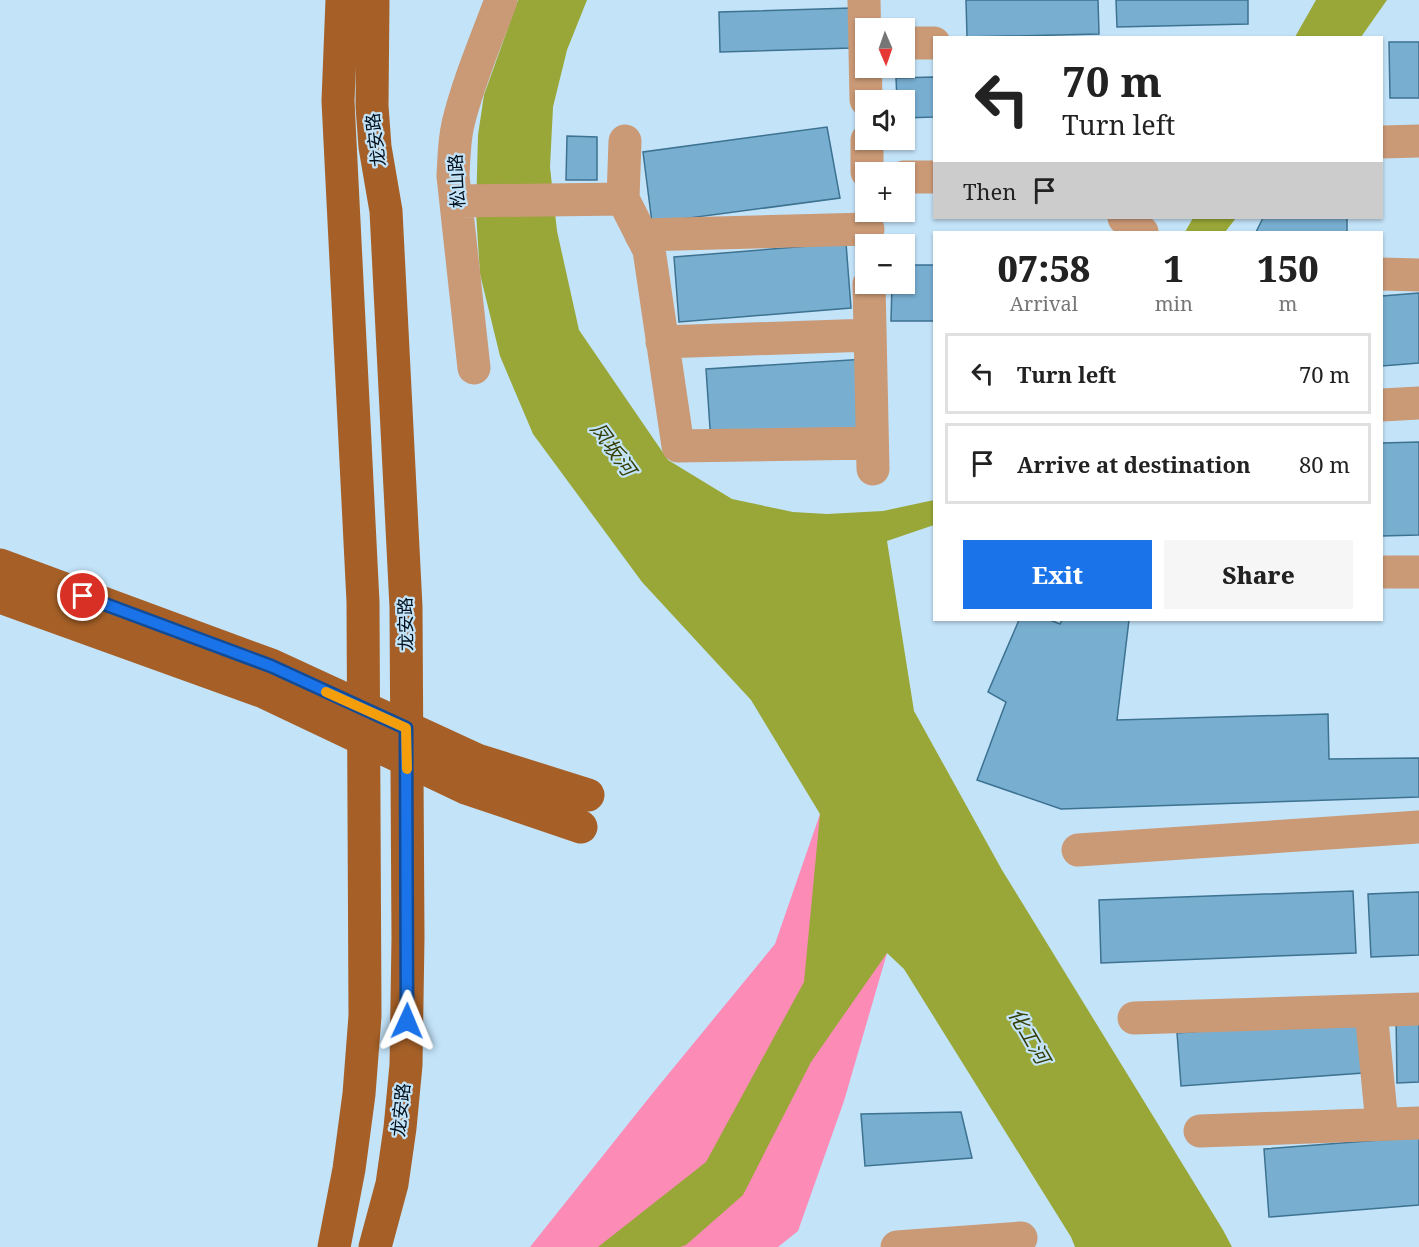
<!DOCTYPE html>
<meta charset="utf-8">
<style>
body{margin:0;font-family:"Noto Serif","Noto Sans SC",serif;background:#f6f6f6;color:#222;height:100vh;display:flex;flex-direction:column;font-size:22px;white-space:nowrap}
*{box-sizing:border-box;margin:0}
p{font-size:20px;color:#767676}
.icon{flex:none;width:33px;height:33px;fill:none;stroke:currentColor;stroke-width:2;stroke-linecap:round;stroke-linejoin:round}
.map{position:relative;flex:1;overflow:hidden}
.side{position:absolute;left:933px;top:231px;width:450px;height:390px;display:flex;flex-direction:column;background:#fff;border-radius:0px;box-shadow:0 2px 4px #0004}
.side>*{flex:none}
.banner{position:absolute;left:933px;top:36px;width:450px;height:183px;border-radius:0px;box-shadow:0 2px 4px #0004;background:#fff;color:#222;overflow:hidden}
.needle{width:39px;rotate:178deg}
.buttons{position:absolute;left:855px;top:18px;display:grid;gap:12px}
.buttons a{display:grid;place-items:center;width:60px;height:60px;border-radius:0px;background:#fff;box-shadow:0 2px 4px #0004;font-size:30px}
.pin{position:absolute;display:grid;place-items:center;width:51px;height:51px;color:#fff;margin:-26px;border:3px solid #fff;border-radius:50%;box-shadow:0 2px 6px #0007}
.me{position:absolute;width:66px;margin:-33px;rotate:1deg;stroke-linejoin:round;filter:drop-shadow(0 0 4px #0008)}
.turn{display:flex;align-items:center;gap:21px;height:126px;padding:0 30px;font-size:27px}
.turn .icon{width:78px;height:78px;stroke-width:2.5}
.turn b{display:block;font-size:42px;line-height:51px}
.then{display:flex;align-items:center;height:57px;padding:0 30px;background:#0003;gap:12px;font-size:22px}
.eta{display:flex;justify-content:space-evenly;align-items:center;height:102px;text-align:center}
.eta b{font-size:36px;font-weight:800;line-height:42px}
.button{display:flex;gap:12px;margin-top:auto;padding:12px 30px}
.button a{flex:1;height:69px;border-radius:0px;background:#1a73e8;color:#fff;font-size:24px;font-weight:800;line-height:69px;text-align:center}
.button a+a{background:#f6f6f6;color:#222}
ul{padding:0;list-style:none}
li{display:flex;align-items:center;gap:18px;height:81px;margin:0 12px 9px;padding:0 18px;border:3px solid #e0e0e0;border-radius:0px}
li div{flex:1}
li b{display:block;font-size:22px}
li em{font-style:normal}
.map>svg:first-child{display:block}
.green{fill:#fc8bb6}
.water{fill:#98a737}
.building{fill:#78aed0;stroke:#3d7291;stroke-width:1.5}
.lines{fill:none;stroke-linecap:round;stroke-linejoin:round}
.minor{stroke:#ca9976;stroke-width:33}
.major{stroke:#a66027;stroke-width:33}
.route-casing{stroke:#114b97;stroke-width:15}
.route{stroke:#1a73e8;stroke-width:10}
.slow{stroke:#f59e0b;stroke-width:10}
.labels{text-anchor:middle;stroke-width:4.5;stroke-linejoin:round;paint-order:stroke}
.street-label{font-size:18px;fill:#000f1a;stroke:#c3e3f9}
.water-label{font-size:20px;font-style:italic;fill:#363d00;stroke:#c3e3f9}
</style>
<div class="map">
<svg width="1419" height="1247" viewBox="0 0 1419 1247">
<rect width="100%" height="100%" fill="#c3e3f9"/>
<path class="green" d="M820,814l67,139 -43,148 -46,130 -20,16h-248l122,-153 123,-150z"/>
<path class="water" d="M518,0h69l-20,50 -14,57 -3,60 7,64 22,99 89,130 64,39 61,13 34,2 56,-3 51,-11v25l-47,16 27,170 88,159 221,360 9,17h-157l-4,-10 -167,-268 -17,-16 -76,109 -68,133 -57,50 -6,2h-82l108,-85 98,-180 16,-168 -69,-114 -109,-118 -109,-148 -33,-78 -20,-82 -4,-62 2,-77 6,-40z
M1316,0h71l-26,37h-66z
M1193,218h43l-11,14h-40z"/>
<path class="building" d="M966,0h132l1,34 -132,3z
M1116,0h132v24l-131,3z
M851,8l1,40 -132,4 -1,-40z
M1389,42h30v56h-29z
M934,77v40l-30,1v-18h-7l-1,-22z
M827,127l13,71 -188,25 -9,-71z
M567,136l30,1v43h-31z
M1263,218h84v14h-91z
M846,243l5,65 -172,14 -5,-65z
M904,265h30v56h-43l1,-37h12z
M1419,293v70l-37,3v-70z
M866,359l4,74 -159,10 -5,-74z
M1419,442v93l-37,1v-93z
M1019,620h31l10,4 2,-4h67l-12,100 211,-6 1,45 90,-1v39l-358,12 -84,-29 29,-78 -18,-10z
M1353,891l3,62 -255,10 -2,-63z
M1419,892v63l-48,2 -3,-63z
M1396,1015h23v67l-22,1z
M1359,1019l4,54 -182,13 -4,-53z
M961,1112l11,46 -107,8 -4,-52z
M1419,1137v68l-150,12 -5,-68z"/>
<g class="lines">
<path class="minor" d="M864,0l2,100
M904,43h30
M867,140v32
M625,141l-2,58 26,51 29,196 194,-3
M1382,142l37,-1
M904,177h30
M457,201l166,-2
M1124,218l18,14
M641,235l227,-6
M1382,274l37,1
M869,284l4,185
M662,342l208,-7
M474,368l-21,-192c1,-18 1,-35 5,-52 10,-42 28,-83 43,-124
M1382,405l37,-2
M1382,572h37
M1078,850l341,-23
M1371,1011l11,113
M1134,1018l285,-9
M1200,1131l219,-8
M897,1247l124,-9"/>
<path class="major" d="M373,0l-1,106 3,41 11,64 20,396 2,331 -2,127 -6,63 -8,56 -17,63
M0,565l271,100 206,95 111,35
M0,597l264,95 202,96 115,39
M334,1247l15,-78 10,-75 6,-78 -2,-414 -25,-501 4,-101"/>
</g>
<g class="lines">
<defs>
<path id="route" d="M83,596l188,70 135,62 1,293"/>
</defs>
<use href="#route" class="route-casing"/>
<use href="#route" class="route"/>
<path class="slow" d="M326,692l80,36 1,41"/>
</g>
<g class="labels">
<g class="street-label">
<text transform="translate(376 140) rotate(-97)" y="6">龙安路</text>
<text transform="translate(457 181) rotate(-93)" y="6">松山路</text>
<text transform="translate(406 624) rotate(-91)" y="6">龙安路</text>
<text transform="translate(401 1110) rotate(-84)" y="6">龙安路</text>
</g>
<g class="water-label">
<text transform="translate(613 449) rotate(54)" y="7">凤坂河</text>
<text transform="translate(1029 1036) rotate(60)" y="7">化工河</text>
</g>
</g>
</svg>
<div class="buttons">
<a><svg class="needle" viewBox="-14 -14 28 28"><path d="M0-13l5 13h-10z" fill="#e53935"/><path d="M0 13l5-13h-10z" fill="#767676"/></svg></a>
<a><svg class="icon" aria-label="sound" viewBox="0 0 24 24"><path d="M4 9h4l5-4v14l-5-4H4zM17 9q2 3 0 6"/></svg></a>
<a>+</a>
<a>−</a>
</div>
<div class="pin" style="left:83px;top:596px;background:#d93025"><svg class="icon" aria-label="arrive" viewBox="0 0 24 24"><path d="M6 21V4h12l-3 4 3 4H6"/></svg></div>
<svg class="me" style="left:407px;top:1021px" viewBox="-20 -20 40 40"><path d="M0-17L14 15 0 8-14 15z" fill="#1a73e8" stroke="#fff" stroke-width="4"/></svg>
<div class="banner">
<div class="turn"><svg class="icon" aria-label="left" viewBox="0 0 24 24"><path d="M17 20v-9H6M10 6l-5 5 5 5"/></svg><div><b>70 m</b>Turn left</div></div>
<div class="then">Then<svg class="icon" aria-label="arrive" viewBox="0 0 24 24"><path d="M6 21V4h12l-3 4 3 4H6"/></svg></div>
</div>
<section class="side">
<div class="eta">
<div><b>07:58</b><p>Arrival</p></div>
<div><b>1</b><p>min</p></div>
<div><b>150</b><p>m</p></div>
</div>
<ul>
<li><svg class="icon" aria-label="left" viewBox="0 0 24 24"><path d="M17 20v-9H6M10 6l-5 5 5 5"/></svg><div><b>Turn left</b></div><em>70 m</em></li>
<li><svg class="icon" aria-label="arrive" viewBox="0 0 24 24"><path d="M6 21V4h12l-3 4 3 4H6"/></svg><div><b>Arrive at destination</b></div><em>80 m</em></li>
</ul>
<div class="button"><a>Exit</a><a>Share</a></div>
</section>
</div>
